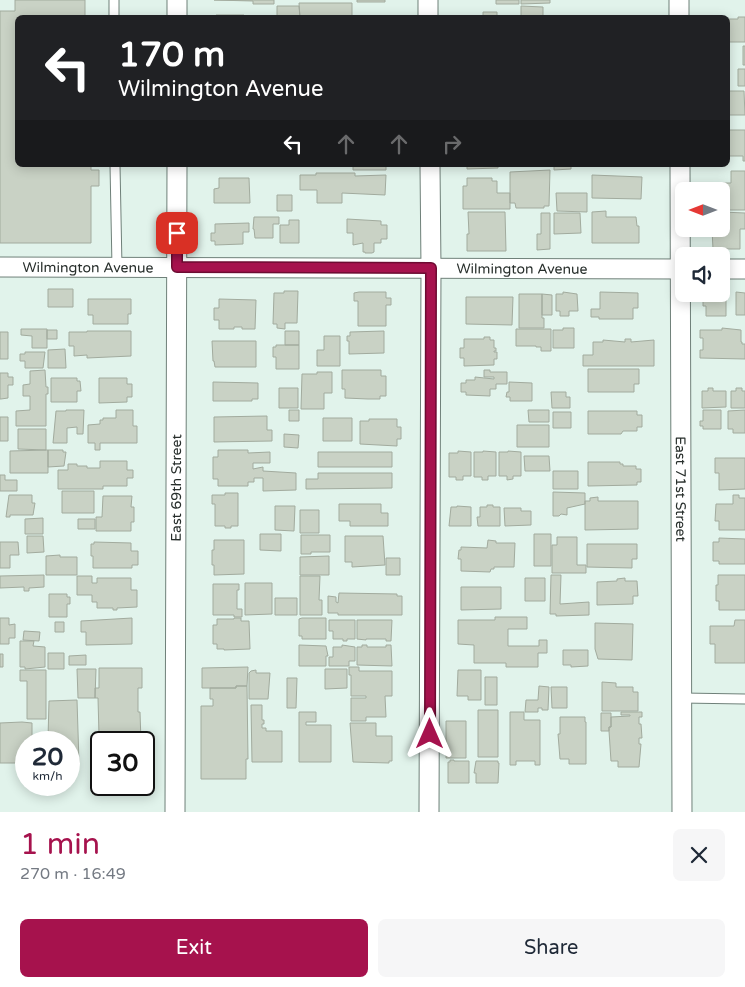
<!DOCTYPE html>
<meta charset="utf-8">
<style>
body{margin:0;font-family:"Varela Round",sans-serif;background:#f6f6f7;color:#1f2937;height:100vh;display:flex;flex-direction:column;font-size:19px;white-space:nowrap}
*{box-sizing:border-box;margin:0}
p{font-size:16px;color:#747a83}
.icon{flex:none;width:28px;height:28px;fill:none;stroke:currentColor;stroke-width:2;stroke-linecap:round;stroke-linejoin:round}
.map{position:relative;height:812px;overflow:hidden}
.drawer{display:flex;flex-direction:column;background:#fff;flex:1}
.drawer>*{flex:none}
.banner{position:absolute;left:15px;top:15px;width:715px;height:152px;border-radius:8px;box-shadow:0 2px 12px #0003;background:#202124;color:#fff;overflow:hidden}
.needle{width:32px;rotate:270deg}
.buttons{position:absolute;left:675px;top:182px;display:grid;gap:10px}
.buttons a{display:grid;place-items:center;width:55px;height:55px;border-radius:8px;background:#fff;box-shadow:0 2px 12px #0003;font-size:25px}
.speed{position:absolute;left:15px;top:731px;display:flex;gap:10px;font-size:25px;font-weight:700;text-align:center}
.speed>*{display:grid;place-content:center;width:65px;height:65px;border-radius:50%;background:#fff;box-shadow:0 2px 12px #0003;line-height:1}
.speed small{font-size:12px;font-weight:400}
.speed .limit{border:2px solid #111;border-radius:8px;background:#fff;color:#111}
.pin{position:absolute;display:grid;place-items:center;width:42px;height:42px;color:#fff;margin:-21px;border-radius:10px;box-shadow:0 2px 8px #0006}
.me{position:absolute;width:55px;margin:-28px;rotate:0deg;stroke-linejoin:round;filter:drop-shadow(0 0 4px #0008)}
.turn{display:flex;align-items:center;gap:18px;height:105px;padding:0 20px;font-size:22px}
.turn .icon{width:65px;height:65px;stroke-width:2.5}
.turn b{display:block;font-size:35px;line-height:42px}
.lanes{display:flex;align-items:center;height:48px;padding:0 20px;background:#0003;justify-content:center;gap:25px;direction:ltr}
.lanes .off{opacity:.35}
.round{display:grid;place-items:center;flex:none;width:52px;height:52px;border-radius:8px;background:#f6f6f7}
.overview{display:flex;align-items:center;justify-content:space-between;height:85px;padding:0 20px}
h1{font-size:30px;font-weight:600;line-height:38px;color:#a6124d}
.cta{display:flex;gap:10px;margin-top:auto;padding:10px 20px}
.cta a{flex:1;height:58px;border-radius:8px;background:#a6124d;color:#fff;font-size:20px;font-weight:600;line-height:58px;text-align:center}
.cta a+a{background:#f6f6f7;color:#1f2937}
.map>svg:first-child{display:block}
.building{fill:#c9d2c5;stroke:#a2ab9e}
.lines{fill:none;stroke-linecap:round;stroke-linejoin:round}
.service-casing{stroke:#6f8079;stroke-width:11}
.minor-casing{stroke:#6f8079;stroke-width:21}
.service{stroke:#fff;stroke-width:9}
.minor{stroke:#fff;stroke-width:19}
.route-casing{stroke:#6c0c32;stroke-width:12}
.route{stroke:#a6124d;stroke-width:9}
.labels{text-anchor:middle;stroke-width:4;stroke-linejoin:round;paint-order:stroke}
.street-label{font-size:14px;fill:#272e2b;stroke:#f1fff9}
</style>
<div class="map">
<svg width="745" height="812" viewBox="0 0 745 812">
<rect width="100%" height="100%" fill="#e1f3eb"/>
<path class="building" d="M15,0h70v18h-67v147h73v5h8v16h-8v57h-91v-232h15z
M214,0h60v4h-21v-3z
M357,0h28v2h-28z
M496,0h23v4h-23z
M521,0h29v3l-29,1z
M299,3h53v15h-52z
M277,6h22l1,12h-23z
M521,6l22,1v11h-22z
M483,12h14v6h-14z
M216,15h28v3h-28z
M738,17h7v25h-17v-23h10z
M743,46h2v19h-2z
M738,69h7v17h-7z
M728,91h16l1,24h-17z
M728,130h17v31h-2v-5h-15z
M353,165h33v5h-33z
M467,165h51l-20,1v2l-31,1z
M554,165h17v4l-17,1z
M550,170l-1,36h-5v2h-28l-1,-5h-5v-31z
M731,171h14v39h-24l-1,-27h11z
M316,173h39v3l31,-1 -1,20 -43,-2v10h-25v-13h-17v-15h16z
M592,175l50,2 -1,22 -49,-1z
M219,178h30l1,25h-36v-14l5,-1z
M467,178h25v3h5v12h13v16h-47v-23h4z
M556,193h31v19l-30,-1z
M277,195h15v16h-15z
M606,211v6h30l1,9h2v17h-47v-31z
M468,212h37l1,39h-39v-17h2z
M722,212l23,1v16h-5v20h-27l-1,-20h9z
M541,213h9v36l-13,1v-16h4z
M554,213h26l1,20 -27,1z
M254,217h25v7h-6v14h-18l-1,-9h-1z
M347,219l34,2v4h6v14h-6v4h-7v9l-2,1h-7v-1h-2v-9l-10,2v-12h-6z
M289,220h10v23h-19v-18h9z
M249,223v9h-6v12l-28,1v-4h-4v-8h4v-9z
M48,289h25v18h-25z
M284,291h14l-1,32h-12v6l-8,-1v-4h-4l1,-31h10z
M359,292h27v6h5v7h-5v21h-28v-25h-4v-8z
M563,292l14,2 1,17h-9v5h-9v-5h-4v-17h7z
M600,292l38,1v15h-5v11h-34v-2h-8v-8h9z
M726,292v24h-20v-10h-3v-5h3v-7z
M736,292l9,1v22h-9z
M519,294h23v24h2v10h-25z
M542,294l10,1v20h-10z
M466,297h47l-1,28 -46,-1z
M88,299h43v15h-3v10h-35v-9h-5z
M219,299l37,1 -1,29h-13v-2h-8v2h-15v-9h-5v-12h5z
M563,328h11v20h-21v-18h10z
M722,328l19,2v12h1v2h3v15l-45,-1v-8h3v-12h-3v-8h22z
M21,329h26v19h-15v-12l-11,-1z
M516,329h35v22h-10v-4h-5v-1h-20z
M47,330h10v9h-10z
M87,331h44v25l-44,2v-3l-13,1v-10h-5v-14h18z
M285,331h14v14h-14z
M384,331v22l-35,1v-13h-2v-5h3v-4z
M0,332h8v27h-8z
M324,336h16v30h-23v-16h7z
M484,337h6v3h4v8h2v3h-2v1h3v7h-3v6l-30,1v-8h-4v-10h4v-9h20z
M625,339h6v3l23,-2v26h-71v-11h10v-13h10v-2l22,2z
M212,341h44v26h-41l-1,-6h-1z
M276,345h23v24h-23v-12h-3v-10h3z
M65,349l1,19h-18v-18z
M25,352h20l-2,16h-18v-7h-5v-7h5z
M588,369h51v15h-5v8h-46z
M45,370l1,17h2v7h-2v32h-30v-15l14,-1v-14h-7v-11l7,-1v-13z
M342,370h39v6h5v20h-6v3h-12l-23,-1v-9h-3z
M484,370h6v2h17v12h-11v5h-6v7l-24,-1v-3h-5v-9h5v-3h9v-3l19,2v-2h-10z
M317,372h15v21h-8v16h-23l1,-35h15z
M0,373h8v4h5v8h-5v13l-7,1h-1z
M51,378h26v3h3l1,10h-4v11h-26z
M99,378h28v6h5v13h-5v5l-28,1z
M213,382l45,1v16h-6v2h-39z
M509,382l23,1v18h-22v-4h-4l1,-5h2z
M279,388h19v20h-19z
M708,388h5v3h13v16l-24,1v-17h6z
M736,388h6v3h3v17h-14v-17h5z
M551,392h15v5h4v11h-18z
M66,410h18l-1,24h-6v-7l-10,1v15h-14l3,-32h10z
M116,410h17v16h4v17h-37v7h-5v-7h-7v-18l12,-1v-4h3v-2h13z
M289,410h10v11h-10z
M528,410h21v12h-20z
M703,410h18v19h-18v-3h-3v-5h3z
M745,410v23h-12v-4h-5v-18z
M588,411h49v4h5v12h-5v4h-14l-2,3h-33z
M553,412h18v16h-18z
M267,416v14h5v11l-58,1v-25z
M0,417h8v24h-8z
M323,418h29v23h-29z
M369,419h28v8h4v12h-4v7l-37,-2v-23h9z
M517,425h32v22h-32z
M18,429h28v21l-28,-1z
M284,434l15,1 -1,13 -14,-1z
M48,450v23h-38v-22z
M48,450h15v2h3l-2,14 -16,1z
M218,450h30v3l22,-1v11h-17v6l10,-2v4l33,2v17l-33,1v-13h-9v4h-6v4h-30v-7h-5v-22h5z
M458,451l13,1v24h-8v4h-7v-3h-7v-24h9z
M483,451l13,1v24h-8v4h-6v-3h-8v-25h9z
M508,451l13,1v24h-8v3l-6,1v-4h-8v-24h9z
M318,452h74v15h-74z
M524,456h25l1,15h-25z
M715,458h30v31l-26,1v-17h-4z
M100,461h27v9h6v8h-6v8h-24v3h-45v-19h10v-6h9v2h10v2h13z
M588,462h32v2h3v2h13v3h5v13h-4v3l-49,1z
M553,471h25v18h-25z
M318,473h74v15l-86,1v-10h12z
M0,475h5v5h12v11h-17z
M62,491h32v22h-32z
M553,492l32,1v11l-18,4v7l-6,-1 -2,2h-6z
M225,493h13v33h-7v2h-6v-2h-10v-22h-3v-9h13z
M9,495h23v8h3l-2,12h-23v2h-4z
M733,495h6v3h6v32h-26v-9h-4l1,-17h17z
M103,496h29l-1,11h3v15h-3v9h-35v-14h6z
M598,497v4h40v28l-53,1v-29h5v-3z
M339,504h42v9h7v13h-38v-5h-11z
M487,505h6v2h7v19h-22l-1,-9h3v-10h7z
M275,506h20l-1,25 -19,-1z
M457,506l14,1v19h-22l2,-19h6z
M504,508h17v3h10v14l-26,1z
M300,510h19v23h-19z
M43,518v16h-18v-15z
M78,519h17v10h-17z
M260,534h21v17l-21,-1z
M534,534h17v32h-17z
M301,535h29v17h-19v2h-10z
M27,536h16l1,16 -17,1z
M345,536h38l2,29 -33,2v-5h-7z
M557,537h20v28h9v8h-34v-28h5z
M719,538l26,1v25h-26v-3h-6v-19h6z
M214,540h30v34l-30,1v-10h-2v-15h2z
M488,540l8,1v2h19l-1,24h-20v2h-3l-1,3 -29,-1v-12h-3l1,-9h2v-3l26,1z
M0,542h18l1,13h-9v13h-10z
M94,542l37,1v8h7v14h-6v3h-39v-12h-2v-12h3z
M587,544h50v15h-5v9l-45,-1z
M60,555v2h17v18h-31v-19z
M329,556v19h-29v-18z
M386,558h14v17h-14z
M44,575v12l-15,1v3h-5v-4l-24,1v-12z
M551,575h10l-1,29 29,-2v13l-33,1v-2h-6z
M718,575h27v35h-26v-9h-3v-16h2z
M77,576h15v7h5v-5h34v12h6v17l-20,1v2h-4v-2h-16v-6h-5v-7h-15z
M300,576h20l-1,24h3v15h-22z
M525,578h20v23h-20z
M625,578v3h12l1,15h-5v8l-36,1v-23l20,-1v-2z
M245,583h27v31l-27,1z
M213,584h26v6h-2v19h5v8h-8v-2h-21z
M461,587h40v22l-40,1z
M339,593l58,1v2h5v19h-64v-2h-10v-17l8,1v5l2,1z
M49,594h18v3h3v7h-3v13h-18z
M275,598h22v17h-22z
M495,617h32v12h-19v17h31v-6h8v13h-9v14h-32v-4h-32v-18l-16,-1v-24h37z
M0,618h9v7l6,-1v14h-6v6h-9z
M132,618v26l-46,1v-13h-5v-11z
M234,618h7v3h8l1,28 -26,1v-1h-7v-5h-4v-19h4v-6h17z
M302,618h24v21h-24v-3h-3v-17z
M329,620h26v19h-8v2h-4v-2h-10v-8h-4z
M357,620h35l-1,21h-5v-2h-20v1l-9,-1z
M735,620h10v43h-30v-19h-5v-18h24z
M55,622h9v10h-9z
M595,623l38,1 -1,36 -34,-1 -3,-10z
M24,631l16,1 -1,9 -16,-1z
M20,641h14l-1,5 12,1v20l-20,2v-2h-5z
M299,645l27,1 2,10h-2v10h-27z
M342,645l13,2v14h-6v5h-20v-9h4v-10h9z
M362,645h5v2h19v-2h5l1,21 -35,-1v-18h5z
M563,650h25v16l-17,1v-2h-8z
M48,653h16v16h-16z
M0,654h3v13h-3z
M86,655v10h-17v-9z
M248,667l-1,19h-11v2h-34v-20z
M349,667h10v4h33v25h-7l1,21h-20v4h-15v-23h15v-2h-15v-21h-2z
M99,668h43v20h-4v24h2l1,30h-40v21h-2l-2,-28h2l-1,-37h-3v-10h4z
M77,669h19l-1,29h-17z
M325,669h22v19l-22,1z
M20,670h26v49h-19v-38h-7z
M256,670v3h14l-2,26h-19v-26l2,-2z
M458,670h23v30h-13v-4h-11z
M485,677h12v28h-12z
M287,678h10l-1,30h-9z
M602,682l14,1v4h17v5h5v19h-36z
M236,686h11l1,73h-2v20h-45v-73h12v-7h-3v-11h26z
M539,686l10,1 -1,23h-6v-2h-4v4h-13l1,-12h12z
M551,687h16v21h-15z
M77,700l2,63h-10v-21h-20v-3h-1l1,-38z
M251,705h11v15h2v4h-2v4h4v3h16v31h-30z
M478,710h20v47h-20z
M299,712h17v10h-10v3h25v37h-32z
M510,712h14v8h16v45h-5v-4h-19v4h-6z
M621,712h21v5h-3v7h2l1,14h-3v6h2l-2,23h-21v-6h-7l-2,-30v-4h2v-10l19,-1v-1h-9z
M601,713h10v14h-2v4h-8z
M560,717h25v5h1v42h-17v-5h-9l-2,-25h2z
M446,721h20v37h-20z
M22,722l10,1v19h-6v15h-6v6h-20v-40z
M350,723h26v13h16v25h-3v2l-36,-1z
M450,760h4v1h15v22h-21v-21h2z
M476,761h22v2h1l-1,20h-22v-10h-2z"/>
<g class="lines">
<defs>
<path id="service" d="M114,0v18
M115,165l2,102
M682,698l63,1"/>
<g id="minor">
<path d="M177,0v18"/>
<path d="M428,0v18"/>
<path d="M679,0v18"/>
<path id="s1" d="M680,165l2,647"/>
<path id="s2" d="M0,267l684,2"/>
<path d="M721,269h24"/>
<path id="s3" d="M175,812l2,-647"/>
<path d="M429,812l2,-544 -1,-103"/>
</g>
</defs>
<use href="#service" class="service-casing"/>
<use href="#minor" class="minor-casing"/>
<use href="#service" class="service"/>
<use href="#minor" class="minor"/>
</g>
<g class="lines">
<defs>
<path id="route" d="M177,233v34l254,1 -1,466"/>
</defs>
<use href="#route" class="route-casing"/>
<use href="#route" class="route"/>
</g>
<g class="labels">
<g class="street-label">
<text dy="5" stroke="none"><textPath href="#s2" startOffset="88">Wilmington Avenue</textPath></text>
<text dy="5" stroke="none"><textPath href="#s2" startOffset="522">Wilmington Avenue</textPath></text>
<text dy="5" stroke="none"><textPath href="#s1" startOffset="324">East 71st Street</textPath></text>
<text dy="5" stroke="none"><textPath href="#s3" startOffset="324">East 69th Street</textPath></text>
</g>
</g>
</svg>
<div class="buttons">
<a><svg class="needle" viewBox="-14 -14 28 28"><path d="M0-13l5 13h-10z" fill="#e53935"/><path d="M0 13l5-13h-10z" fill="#747a83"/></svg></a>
<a><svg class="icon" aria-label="sound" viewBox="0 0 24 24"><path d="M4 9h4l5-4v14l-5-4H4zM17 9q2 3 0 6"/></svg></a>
</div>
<div class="speed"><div>20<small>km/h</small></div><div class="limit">30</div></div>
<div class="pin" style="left:177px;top:233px;background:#d93025"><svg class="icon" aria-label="arrive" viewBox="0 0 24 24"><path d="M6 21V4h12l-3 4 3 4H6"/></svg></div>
<svg class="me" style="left:430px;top:734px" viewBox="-20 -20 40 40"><path d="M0-17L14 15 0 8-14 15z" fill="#a6124d" stroke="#fff" stroke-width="4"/></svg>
<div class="banner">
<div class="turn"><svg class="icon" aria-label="left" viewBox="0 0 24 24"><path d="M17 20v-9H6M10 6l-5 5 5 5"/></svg><div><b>170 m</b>Wilmington Avenue</div></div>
<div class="lanes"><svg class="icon" aria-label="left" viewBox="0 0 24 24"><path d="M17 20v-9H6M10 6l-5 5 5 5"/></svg><svg class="icon off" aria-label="ahead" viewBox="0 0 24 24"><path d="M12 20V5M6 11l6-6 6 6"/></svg><svg class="icon off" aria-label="ahead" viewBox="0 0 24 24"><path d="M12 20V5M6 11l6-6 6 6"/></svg><svg class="icon off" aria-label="right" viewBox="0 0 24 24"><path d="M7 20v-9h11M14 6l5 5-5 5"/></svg></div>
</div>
</div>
<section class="drawer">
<div class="overview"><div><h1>1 min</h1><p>270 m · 16:49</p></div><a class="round"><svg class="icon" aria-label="close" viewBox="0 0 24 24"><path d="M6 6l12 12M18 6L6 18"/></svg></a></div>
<div class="cta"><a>Exit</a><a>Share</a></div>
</section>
